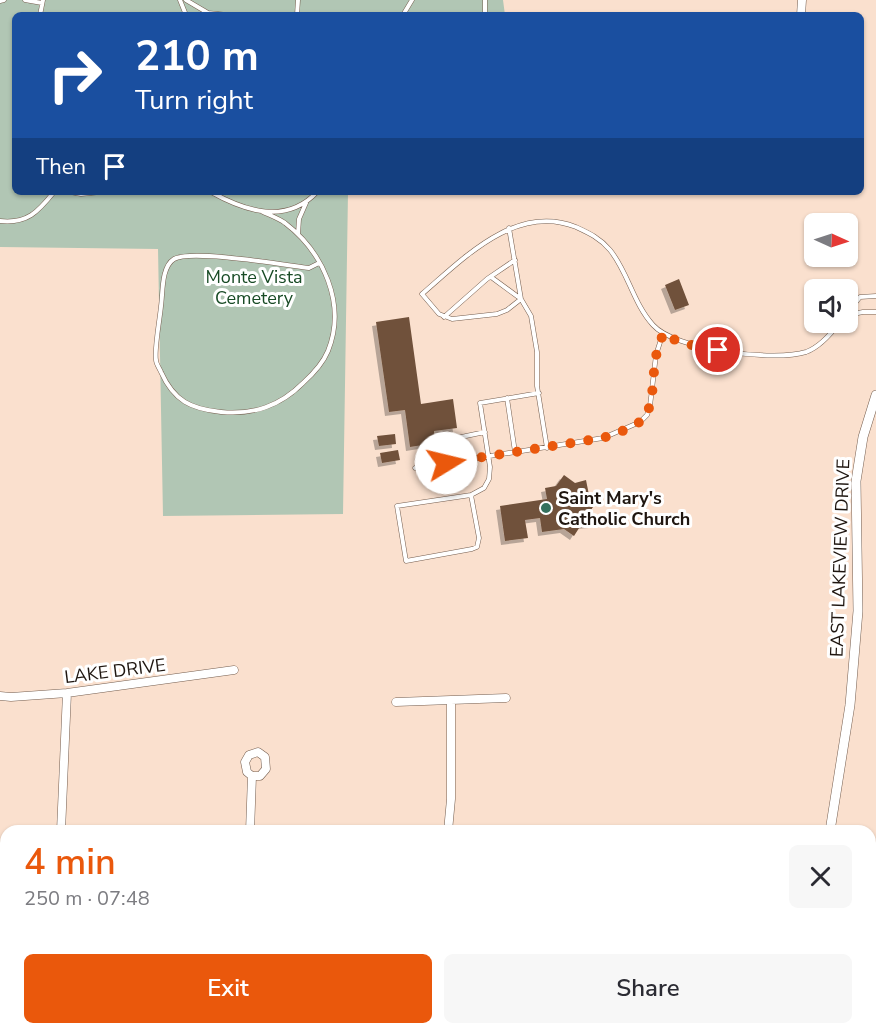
<!DOCTYPE html>
<meta charset="utf-8">
<style>
body{margin:0;font-family:"Nunito Sans",sans-serif;background:#f7f7f7;color:#2b2b33;height:100vh;display:flex;flex-direction:column;font-size:22px;white-space:nowrap}
*{box-sizing:border-box;margin:0}
p{font-size:20px;color:#7c7c81}
.icon{flex:none;width:33px;height:33px;fill:none;stroke:currentColor;stroke-width:2;stroke-linecap:round;stroke-linejoin:round}
.map{position:relative;flex:1;overflow:hidden}
.side{position:absolute;left:0px;top:825px;width:876px;height:210px;display:flex;flex-direction:column;background:#fff;border-radius:18px 18px 0 0;box-shadow:0 2px 4px #0004}
.side>*{flex:none}
.top-card{position:absolute;left:12px;top:12px;width:852px;height:183px;border-radius:9px;box-shadow:0 2px 4px #0004;background:#1a4fa0;color:#fff;overflow:hidden}
.needle{width:39px;rotate:93deg}
.fabs{position:absolute;left:804px;top:213px;display:grid;gap:12px}
.fabs a{display:grid;place-items:center;width:54px;height:54px;border-radius:9px;background:#fff;box-shadow:0 2px 4px #0004;font-size:30px}
.pin{position:absolute;display:grid;place-items:center;width:51px;height:51px;color:#fff;margin:-26px;border:3px solid #fff;border-radius:50%;box-shadow:0 2px 6px #0007}
.me{position:absolute;width:66px;margin:-33px;rotate:81deg;stroke-linejoin:round;filter:drop-shadow(0 0 4px #0008)}
.turn{display:flex;align-items:center;gap:21px;height:126px;padding:0 24px;font-size:27px}
.turn .icon{width:78px;height:78px;stroke-width:2.5}
.turn b{display:block;font-size:42px;line-height:51px}
.then{display:flex;align-items:center;height:57px;padding:0 24px;background:#0003;gap:12px;font-size:22px}
.round{display:grid;place-items:center;flex:none;width:63px;height:63px;border-radius:9px;background:#f7f7f7}
.head{display:flex;align-items:center;justify-content:space-between;height:102px;padding:0 24px}
h1{font-size:36px;font-weight:600;line-height:45px;color:#ea580c}
.primary-button{display:flex;gap:12px;margin-top:auto;padding:12px 24px}
.primary-button a{flex:1;height:69px;border-radius:9px;background:#ea580c;color:#fff;font-size:24px;font-weight:600;line-height:69px;text-align:center}
.primary-button a+a{background:#f7f7f7;color:#2b2b33}
.map>svg:first-child{display:block}
.green{fill:#b1c6b4}
.lines{fill:none;stroke-linecap:round;stroke-linejoin:round}
.stream{stroke:#93a7c8;stroke-width:3}
.building{fill:#70513b;filter:url(#shadow)}
.service-casing{stroke:#755e4f;stroke-width:5}
.minor-casing{stroke:#755e4f;stroke-width:9}
.tertiary-casing{stroke:#755e4f;stroke-width:10}
.service{stroke:#fff;stroke-width:4}
.minor{stroke:#fff;stroke-width:8}
.tertiary{stroke:#fff;stroke-width:9}
.route{stroke:#ea580c;stroke-width:10;stroke-dasharray:0 18}
.poi-dot{fill:#35715d;stroke:#fff;stroke-width:2}
.labels{text-anchor:middle;stroke-width:6;stroke-linejoin:round;paint-order:stroke}
.park-label{font-size:18px;fill:#184b25;stroke:#fff}
.poi-label{font-size:18px;font-weight:bold;fill:#1f1610;stroke:#fff;text-anchor:start}
.street-label{font-size:18px;fill:#1f1610;stroke:#fff}
</style>
<div class="map">
<svg width="876" height="1035" viewBox="0 0 876 1035">
<defs>
<filter id="shadow"><feDropShadow dx="-4" dy="4" stdDeviation="0" flood-color="#0004"/></filter>
</defs>
<rect width="100%" height="100%" fill="#fae0ce"/>
<path class="green" d="M0,0h503l2,15h-490v177h333l-5,322 -180,2 -5,-267 -158,-2z"/>
<g class="lines">
<path class="stream" d="M0,848l6,7
M415,1029l9,6"/>
</g>
<path class="building" d="M679,279l10,26 -14,5 -10,-25z
M409,317l12,87 32,-5 4,29 -23,3 1,12 -25,4 -5,-37 -16,2 -13,-90z
M395,434l1,10 -17,2 -2,-10z
M398,450l2,10 -18,3 -2,-10z
M564,475l11,8 11,-3 3,15 8,6 -6,9 2,14 -12,1 -7,11 -10,-7 -22,3 -2,-14 -15,2 3,18 -23,3 -5,-35 47,-7 -2,-11 11,-2z"/>
<g class="lines">
<defs>
<path id="service" d="M25,0l17,3
M180,0l6,15
M186,0l22,13 20,2
M0,1l4,-1
M40,15l3,-15
M297,15l1,-15
M403,15l9,-15
M485,15v-15
M70,192l11,2 20,-2
M211,192c34,19 75,33 106,0
M261,211c8,4 17,7 24,12 38,29 62,81 43,128 -5,12 -15,23 -25,32 -23,23 -49,32 -82,29 -30,-3 -47,-11 -60,-40 -1,-3 -5,-8 -5,-12 -2,-10 4,-42 5,-54 2,-13 0,-39 13,-47 17,-10 111,6 135,9l10,-5
M0,221c27,3 38,-9 54,-29
M509,228l12,71 -14,11 -10,4 -45,5 -13,-5 -17,-20c42,-36 94,-91 154,-67 13,6 24,11 34,23 18,22 23,53 43,75 22,25 121,37 153,27 14,-5 25,-18 34,-30
M298,234l1,-15 7,-16
M491,277l30,22 10,17 6,36v34l10,62
M848,312l12,-15 16,-1
M848,315l15,-3h13
M444,317l43,-38 28,-19
M507,398l8,54
M446,463l-2,-17 3,-6 38,-8
M415,468l188,-30 37,-16 7,-7 3,-9 6,-51 7,-22
M471,495l8,43 -2,9 -5,2 -66,12 -9,-55 74,-11 13,-7 5,-9 1,-12 -10,-64 59,-10"/>
<path id="minor" d="M801,15l1,-15
M0,696l11,1 56,-4 167,-23
M396,702l110,-4
M61,831l6,-138
M250,831l2,-55 -5,-4 -2,-10 4,-7 9,-3 7,5 1,12 -6,7h-8
M448,831l3,-32v-99
M0,908l6,-1
M547,1029l11,6
M51,1035l1,-6
M242,1035v-6"/>
<path id="tertiary" d="M830,831l20,-126 8,-94 -2,-130 7,-44 13,-42
M794,1035l1,-6"/>
</defs>
<use href="#service" class="service-casing"/>
<use href="#minor" class="minor-casing"/>
<use href="#tertiary" class="tertiary-casing"/>
<use href="#service" class="service"/>
<use href="#minor" class="minor"/>
<use href="#tertiary" class="tertiary"/>
</g>
<g class="lines">
<path class="route" d="M446,463l157,-25c13,-5 29,-9 39,-18 13,-12 10,-46 14,-64 2,-8 5,-15 7,-23 14,11 38,14 55,17"/>
</g>
<circle class="poi-dot" cx="546" cy="508" r="6"/>
<g class="labels">
<g class="park-label">
<text x="254" y="283">Monte Vista<tspan x="254" dy="21">Cemetery</tspan></text>
</g>
<g class="poi-label">
<text x="558" y="504">Saint Mary's<tspan x="558" dy="21">Catholic Church</tspan></text>
</g>
<g class="street-label">
<text transform="translate(840 558) rotate(-88)" y="6">EAST LAKEVIEW DRIVE</text>
<text transform="translate(115 671) rotate(-7)" y="6">LAKE DRIVE</text>
</g>
</g>
</svg>
<div class="fabs">
<a><svg class="needle" viewBox="-14 -14 28 28"><path d="M0-13l5 13h-10z" fill="#e53935"/><path d="M0 13l5-13h-10z" fill="#7c7c81"/></svg></a>
<a><svg class="icon" aria-label="sound" viewBox="0 0 24 24"><path d="M4 9h4l5-4v14l-5-4H4zM17 9q2 3 0 6"/></svg></a>
</div>
<div class="pin" style="left:718px;top:350px;background:#d93025"><svg class="icon" aria-label="arrive" viewBox="0 0 24 24"><path d="M6 21V4h12l-3 4 3 4H6"/></svg></div>
<svg class="me" style="left:446px;top:463px" viewBox="-20 -20 40 40"><circle r="19" fill="#fff"/><path d="M0-13L10 11 0 6-10 11z" fill="#ea580c"/></svg>
<div class="top-card">
<div class="turn"><svg class="icon" aria-label="right" viewBox="0 0 24 24"><path d="M7 20v-9h11M14 6l5 5-5 5"/></svg><div><b>210 m</b>Turn right</div></div>
<div class="then">Then<svg class="icon" aria-label="arrive" viewBox="0 0 24 24"><path d="M6 21V4h12l-3 4 3 4H6"/></svg></div>
</div>
<section class="side">
<div class="head"><div><h1>4 min</h1><p>250 m · 07:48</p></div><a class="round"><svg class="icon" aria-label="close" viewBox="0 0 24 24"><path d="M6 6l12 12M18 6L6 18"/></svg></a></div>
<div class="primary-button"><a>Exit</a><a>Share</a></div>
</section>
</div>
